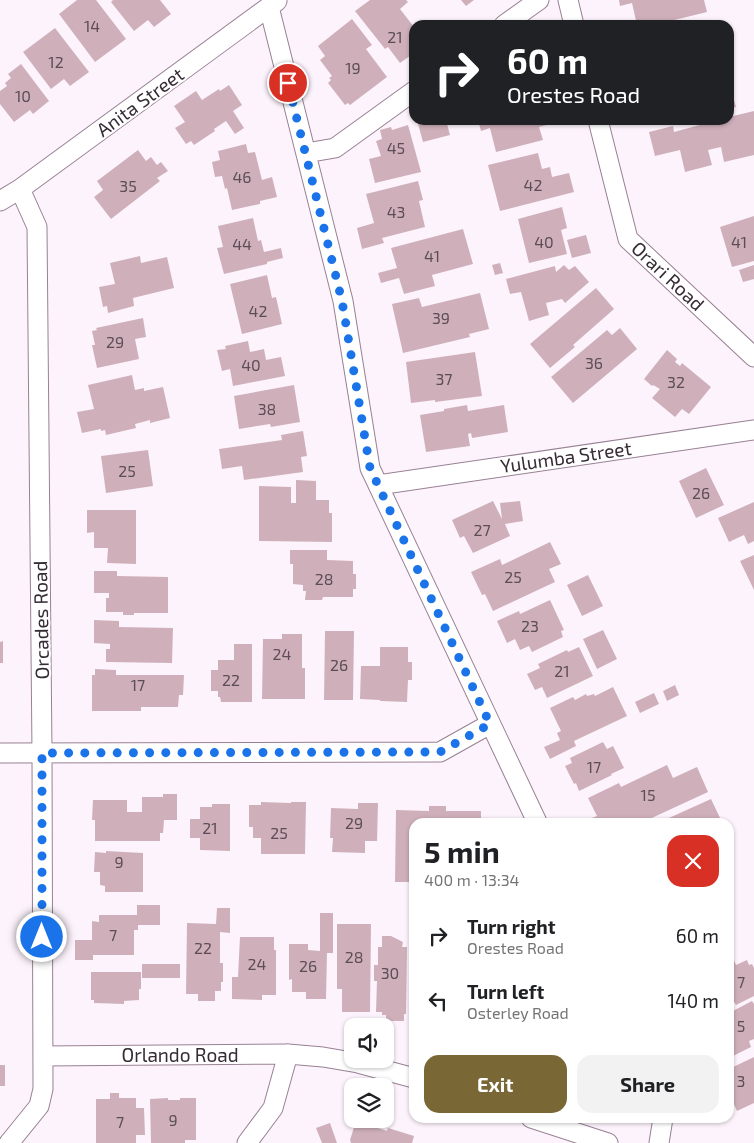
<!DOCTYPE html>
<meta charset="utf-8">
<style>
body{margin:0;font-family:"Exo 2",sans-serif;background:#f2f2f2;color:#202124;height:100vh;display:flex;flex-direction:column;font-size:19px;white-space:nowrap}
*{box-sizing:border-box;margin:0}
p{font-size:16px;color:#757577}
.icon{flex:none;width:28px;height:28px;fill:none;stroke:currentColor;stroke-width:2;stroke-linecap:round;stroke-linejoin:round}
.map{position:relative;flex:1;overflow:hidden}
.sheet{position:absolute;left:409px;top:818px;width:325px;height:305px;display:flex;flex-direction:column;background:#fff;border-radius:15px;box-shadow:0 1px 4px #0004}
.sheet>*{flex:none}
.top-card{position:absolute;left:409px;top:20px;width:325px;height:105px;border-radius:15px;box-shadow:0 1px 4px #0004;background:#202124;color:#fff;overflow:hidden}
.tools{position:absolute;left:344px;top:1018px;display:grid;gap:10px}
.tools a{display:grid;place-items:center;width:50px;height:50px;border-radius:10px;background:#fff;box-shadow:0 1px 4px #0004;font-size:25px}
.pin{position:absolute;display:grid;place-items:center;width:42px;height:42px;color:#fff;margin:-21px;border:2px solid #fff;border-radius:50%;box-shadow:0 1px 5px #0007}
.me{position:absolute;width:55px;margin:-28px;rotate:0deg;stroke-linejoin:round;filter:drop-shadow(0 0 4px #0008)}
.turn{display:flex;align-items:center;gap:18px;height:105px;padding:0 15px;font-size:22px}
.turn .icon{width:65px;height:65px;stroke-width:2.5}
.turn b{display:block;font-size:35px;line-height:42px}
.round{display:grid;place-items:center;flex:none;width:52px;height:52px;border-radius:15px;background:#f2f2f2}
.head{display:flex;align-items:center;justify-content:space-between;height:85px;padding:0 15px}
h1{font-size:30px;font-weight:700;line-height:38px}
.primary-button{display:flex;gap:10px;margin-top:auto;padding:10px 15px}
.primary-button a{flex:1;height:58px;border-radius:15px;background:#796735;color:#fff;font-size:20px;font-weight:700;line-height:58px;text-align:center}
.primary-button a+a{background:#f2f2f2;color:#202124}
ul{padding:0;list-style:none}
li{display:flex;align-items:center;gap:15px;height:65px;padding:0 15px}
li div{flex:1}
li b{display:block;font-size:19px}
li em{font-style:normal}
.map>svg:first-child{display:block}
.building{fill:#cfb0ba}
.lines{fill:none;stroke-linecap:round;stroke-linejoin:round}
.street-casing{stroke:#988194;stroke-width:21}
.street{stroke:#fff;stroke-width:19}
.route{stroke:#1a73e8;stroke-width:9;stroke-dasharray:0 16.2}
.labels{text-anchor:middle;stroke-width:4;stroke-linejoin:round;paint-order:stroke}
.number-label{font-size:16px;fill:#5c4d56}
.street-label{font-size:19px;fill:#352c34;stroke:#fff}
</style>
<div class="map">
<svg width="754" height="1143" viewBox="0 0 754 1143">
<rect width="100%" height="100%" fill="#fdf3fc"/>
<path class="building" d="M77,0h19l30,39 -31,23 -36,-48z
M113,0h47l11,14 -17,13 -6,-7 -14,11 -23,-29z
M370,0h36l2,2 -8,7 14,18v26l-14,10 -12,-16 -3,2 -30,-38z
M461,0h13l-8,6z
M619,0h85l3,12 -53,13h-17l-5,-22 -12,3z
M352,19l20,26 -6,4 21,28 -37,28 -2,-2 -3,2 -17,-22 3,-3 -2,-2 3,-2 -12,-16 5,-4 -7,-10z
M55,28l34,44 -19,14 -6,-7 -13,10 -28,-37z
M21,64l28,37 -16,13 -3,-4 -16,12 -14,-18v-13l7,-5 -2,-3 6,-5 -3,-4z
M229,85l13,20 -9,6 11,17 -9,6 -9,-13 -12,8 1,2 -21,14 -3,-4 -5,3 -11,-16 10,-6 -11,-16 22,-15 6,9 17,-11 1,2z
M732,93l4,14 -7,1v-14z
M754,111v44l-30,7 -3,-15 -13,3 4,15 -27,7 -5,-22 -25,6 -6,-24 24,-6 1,6 44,-12h11v-3z
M417,120h29l4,15 -27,7z
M478,120h68l1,5 -8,2 4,13 -47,12 -6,-24 -9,3z
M408,125l13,47 -46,11 -6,-24 12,-3 -5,-15 6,-2 -2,-9 11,-3 1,3z
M246,144l2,9 7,-1 7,28 10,-3 5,20 -17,4v3l-28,6 -5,-22 -2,1 -3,-13 -7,1 -3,-15 8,-2 -2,-9z
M138,150l8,11 5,-4 6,8 4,-3 7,9 -11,7 3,3 -49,38 -17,-22 9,-7 -6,-9z
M538,153l4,16 8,-2 2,10 17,-4 5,19 -74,19 -12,-46z
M418,181l5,19 -4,1 6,26 -43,11 2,5 -22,6 -5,-21 17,-5 -8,-29z
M562,207l5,21 -6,2 6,24 -38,9 -11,-44z
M754,216v45l-22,6 -12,-40z
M253,218l5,23 3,-1 3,12 17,-4 2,10 -16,4v2l-43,10 -7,-26 6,-1 -5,-21z
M463,229l10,35 -41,11 3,11 -31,8 -5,-16 -18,5 -3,-10 19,-5 -6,-20z
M586,235l5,18 -19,5 -5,-18z
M140,256l1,7 26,-6 7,31 -41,10 1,8 -26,7 -1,-7 -4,1 -4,-20 16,-3 -5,-21z
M500,263l3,10 -8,2 -3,-10z
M564,265l5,5 6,-4 14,16 -24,21 -3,-4 -16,4 3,12 -20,6 -8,-29 -11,2 -4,-15 49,-13 1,6z
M754,265v14l-11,3 -4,-12z
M267,275l5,23 4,-1 6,27 -40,10 -12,-50z
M596,288l18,21 -41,36 2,2 -25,21 -20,-24z
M480,293l9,36 -20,5 1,3 -67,16 -11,-49 27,-6 3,9z
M143,318l3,19 -11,2 4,20 -42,9 -5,-23h3l-3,-14 5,-1 -1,-2z
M620,328l17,21 -64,54 -22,-26 56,-47 5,5z
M248,341l2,11 14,-3 2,11 15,-3 4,19 -52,10 -3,-17 -8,2 -5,-21 9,-1 -1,-3z
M667,350l10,9 -2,3 5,4 2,-3 29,24 -22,27 -7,-5 -7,8 -23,-19 8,-9 -7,-4 -1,1 -8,-7z
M475,352l7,44 -47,6v-2l-24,3 -5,-41z
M132,375l3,15 9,-2v3l19,-4 7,31 -20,5v-3l-15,4 1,4 -30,7 -1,-5 -4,1v-2l-19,4 -5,-21 17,-3 -6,-24z
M294,385l6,37 -29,5 -1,-3 -31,5 -5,-33z
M467,405l1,6 36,-6 4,27 -36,6 -1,-5 -3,1 2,12 -44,6 -6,-37 24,-4v-2z
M303,431l4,25 -6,1 2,15 -59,8 -2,-14 -20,3 -3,-20 63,-9 -1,-5z
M148,450l5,36 -47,7 -5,-37z
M706,468l18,37 -28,13 -17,-37z
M296,480l20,1v19h13v13h3v29l-73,-1v-55l32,1v16h5z
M493,501l9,18 -2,-16 20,-2 3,20 -18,3 5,12 -37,17 -9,-17 -4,2 -8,-18z
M754,502v39l-6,3 -4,-9 -15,7 -11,-24z
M87,510h49v54l-29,-1 1,-15h-14v-16l-7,1z
M550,542l11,22 -12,5 6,13 -62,29 -8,-17 -3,1 -11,-23 29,-13 2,6z
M290,550h37v10l26,1v13h3v15h-3v8h-30l-1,3h-17l1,-9h-3v-6l-10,-1v-20h-3z
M754,555v35l-14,-29z
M94,571h23v5l51,1v36h-34v2h-11v-3h-17v-14h3v-5h-15z
M588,575l15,31 -21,10 -15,-31z
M550,600l14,30 -3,1 2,6 -31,15 -3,-6 -9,4 -5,-11 -8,4 -10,-22 22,-10 1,3z
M94,620l25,1v6l54,1 -1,35 -66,-1v-13h4v-5l-16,-1z
M603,630l14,29 -20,10 -14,-30z
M325,631h29l-1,69h-29z
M282,634h20v34h3v31h-43l1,-60h19z
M3,641v22h-3v-21z
M234,644h18v58h-31l-1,-5h-2v-6h-7v-21h7v-10h16z
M380,647h28v15h4v18h-4l-1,22 -27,-1v-1l-20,-1 1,-33h19z
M579,647l14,29 -46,22 -5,-11 -7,3 -8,-16 13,-6 -2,-4 29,-14 1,2z
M95,669l21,1v5h68l-1,20h-4l-1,12h-37v4h-49v-36h3z
M675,685l4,10 -12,6 -4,-10z
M613,687l14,29 -53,25 2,5 -26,13 -6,-12 16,-7 -3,-7 4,-2 -11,-23 23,-11 2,3 11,-6 1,2 7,-2 1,2z
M654,693l5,11 -19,9 -5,-11z
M603,742l4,7 6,-3 11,22 -13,6 1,1 -33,16 -3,-8 -2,1 -9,-18 7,-3 -2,-5z
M667,765l6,13 24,-11 11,25 -65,30h-48l-3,-4 5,-2 -9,-18 31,-15 2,4z
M163,794h14v26h-13l-1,13h-3v8h-65v-21h-3l1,-20h34v12h15v-15h21z
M711,799l11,23h-62z
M261,802l30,1v-1h15l-1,52h-44v-16h-8v-11h-4v-22h12z
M358,803h20l-1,38h-12v12l-33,-1 1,-14h-3l1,-30 27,1z
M212,804h18v47l-30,-1v-12h-10v-19h10v-12h12z
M429,806h17v5h35v11h-67v60h-19l1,-72 33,1z
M106,851l37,2v39h-38v-6l-5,-1v-13h-6l1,-20 11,1z
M137,905h23v20h-22v5h-4v25h-41v5h-18v-20h17v-19l7,1v-7h38z
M217,908h13v25l-10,-1v31h3v19h-2v9h-6v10h-17v-7h-12l1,-71 29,1z
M320,913h13v40h-6l-1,46h-20v-7h-14v-13l-3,1v-36h19v6l12,1z
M337,924h34l-1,88h-28v-23h-5z
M382,936h9l12,6 -1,5h5l-1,67h-2v7h-18v-6h-4v-3h-6l1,-31h-3v-16h4v-18h4z
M240,937h34v13h2v45h-14v5l-30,-1v-22h6z
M733,958l3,7 11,-5 2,5 3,-1 2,4v28l-18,9 -3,-5 -2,1 -2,-5v-36z
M142,964h38v14h-38z
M91,972h50v17h-2v11l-15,1v3l-30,-1v-3h-3z
M752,1001l2,3v35l-5,2 2,6 -22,11v-45z
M754,1057v46l-17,8 -8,-18v-24z
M0,1065h5v21h-5z
M110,1093h9v5h17v10h8l1,27h-9v8h-40v-44h14z
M168,1098v2h12v-2h16v42h-11v3h-34l-1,-44z
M356,1121l31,10 1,-3 26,8 -2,7h-61l-1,-3z
M330,1123l7,20h-15l-6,-15z"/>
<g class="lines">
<defs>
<path id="street" d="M568,0l6,25
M269,7l74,294 27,167 167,354
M504,25l35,-25
M598,120l30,119 126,118
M306,153l29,-5 79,-57
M0,201l20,-12 257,-188
M378,485l376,-55
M0,753l440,-1 50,-28
M43,1056l245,-2 35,3 35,6 56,15
M531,1118l77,25
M9,1143l30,-37 4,-17 -1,-336 -5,-526 -17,-38
M247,1143l26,-35 15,-54
M659,1143l4,-25"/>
</defs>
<use href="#street" class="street-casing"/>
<use href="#street" class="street"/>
</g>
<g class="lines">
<path class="route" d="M42,937v-184l398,-1 50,-28 -120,-256 -28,-167 -54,-218"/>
</g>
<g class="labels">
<g class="number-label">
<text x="92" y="32">14</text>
<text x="395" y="43">21</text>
<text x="56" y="68">12</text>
<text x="353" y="74">19</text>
<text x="23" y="102">10</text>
<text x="396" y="154">45</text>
<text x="242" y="183">46</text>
<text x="533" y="191">42</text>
<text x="128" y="192">35</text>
<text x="396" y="218">43</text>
<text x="544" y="248">40</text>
<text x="739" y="248">41</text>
<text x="242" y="250">44</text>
<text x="432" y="262">41</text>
<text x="258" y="317">42</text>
<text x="441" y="324">39</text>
<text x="115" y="348">29</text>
<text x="594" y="369">36</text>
<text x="251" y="371">40</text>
<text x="444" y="385">37</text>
<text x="676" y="388">32</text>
<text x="267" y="415">38</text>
<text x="127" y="477">25</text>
<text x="701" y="499">26</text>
<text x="482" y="536">27</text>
<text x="513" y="583">25</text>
<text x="324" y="585">28</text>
<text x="530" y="632">23</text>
<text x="282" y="660">24</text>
<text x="339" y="671">26</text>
<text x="562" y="677">21</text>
<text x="231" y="686">22</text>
<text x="138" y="691">17</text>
<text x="594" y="773">17</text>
<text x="648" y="801">15</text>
<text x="354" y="829">29</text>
<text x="210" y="834">21</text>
<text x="279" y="839">25</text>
<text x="119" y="868">9</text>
<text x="113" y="941">7</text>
<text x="203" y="954">22</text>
<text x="354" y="963">28</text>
<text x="257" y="970">24</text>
<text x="308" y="972">26</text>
<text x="390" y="979">30</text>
<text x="741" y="988">7</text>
<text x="741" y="1032">5</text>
<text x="741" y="1087">3</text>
<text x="173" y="1126">9</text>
<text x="120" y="1128">7</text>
</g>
<g class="street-label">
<text transform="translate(140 102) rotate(-36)" y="7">Anita Street</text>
<text transform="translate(668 276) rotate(43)" y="7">Orari Road</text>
<text transform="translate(566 457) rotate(-8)" y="7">Yulumba Street</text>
<text transform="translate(41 620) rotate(-91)" y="7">Orcades Road</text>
<text x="180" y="1062">Orlando Road</text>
</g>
</g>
</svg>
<div class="tools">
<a><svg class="icon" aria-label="sound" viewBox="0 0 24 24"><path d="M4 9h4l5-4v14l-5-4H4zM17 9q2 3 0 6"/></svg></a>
<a><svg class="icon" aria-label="layers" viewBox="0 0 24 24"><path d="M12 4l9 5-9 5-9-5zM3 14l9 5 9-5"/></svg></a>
</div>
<div class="pin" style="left:288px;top:83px;background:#d93025"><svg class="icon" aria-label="arrive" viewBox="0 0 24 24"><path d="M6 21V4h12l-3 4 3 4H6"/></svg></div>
<svg class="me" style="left:42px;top:937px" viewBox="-20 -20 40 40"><circle r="17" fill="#1a73e8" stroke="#fff" stroke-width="3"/><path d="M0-11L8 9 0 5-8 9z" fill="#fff"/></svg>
<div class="top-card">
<div class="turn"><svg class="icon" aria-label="right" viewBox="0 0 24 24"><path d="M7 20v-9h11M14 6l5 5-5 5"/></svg><div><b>60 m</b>Orestes Road</div></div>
</div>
<section class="sheet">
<div class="head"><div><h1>5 min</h1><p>400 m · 13:34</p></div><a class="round" style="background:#d93025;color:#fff"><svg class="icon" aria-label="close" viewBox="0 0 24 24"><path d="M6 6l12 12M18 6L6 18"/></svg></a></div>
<ul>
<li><svg class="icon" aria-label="right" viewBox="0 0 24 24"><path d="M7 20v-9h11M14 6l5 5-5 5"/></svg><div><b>Turn right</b><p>Orestes Road</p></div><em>60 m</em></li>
<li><svg class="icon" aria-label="left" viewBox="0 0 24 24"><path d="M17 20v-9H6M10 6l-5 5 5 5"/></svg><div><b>Turn left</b><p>Osterley Road</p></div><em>140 m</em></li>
</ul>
<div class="primary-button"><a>Exit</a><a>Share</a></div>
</section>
</div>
